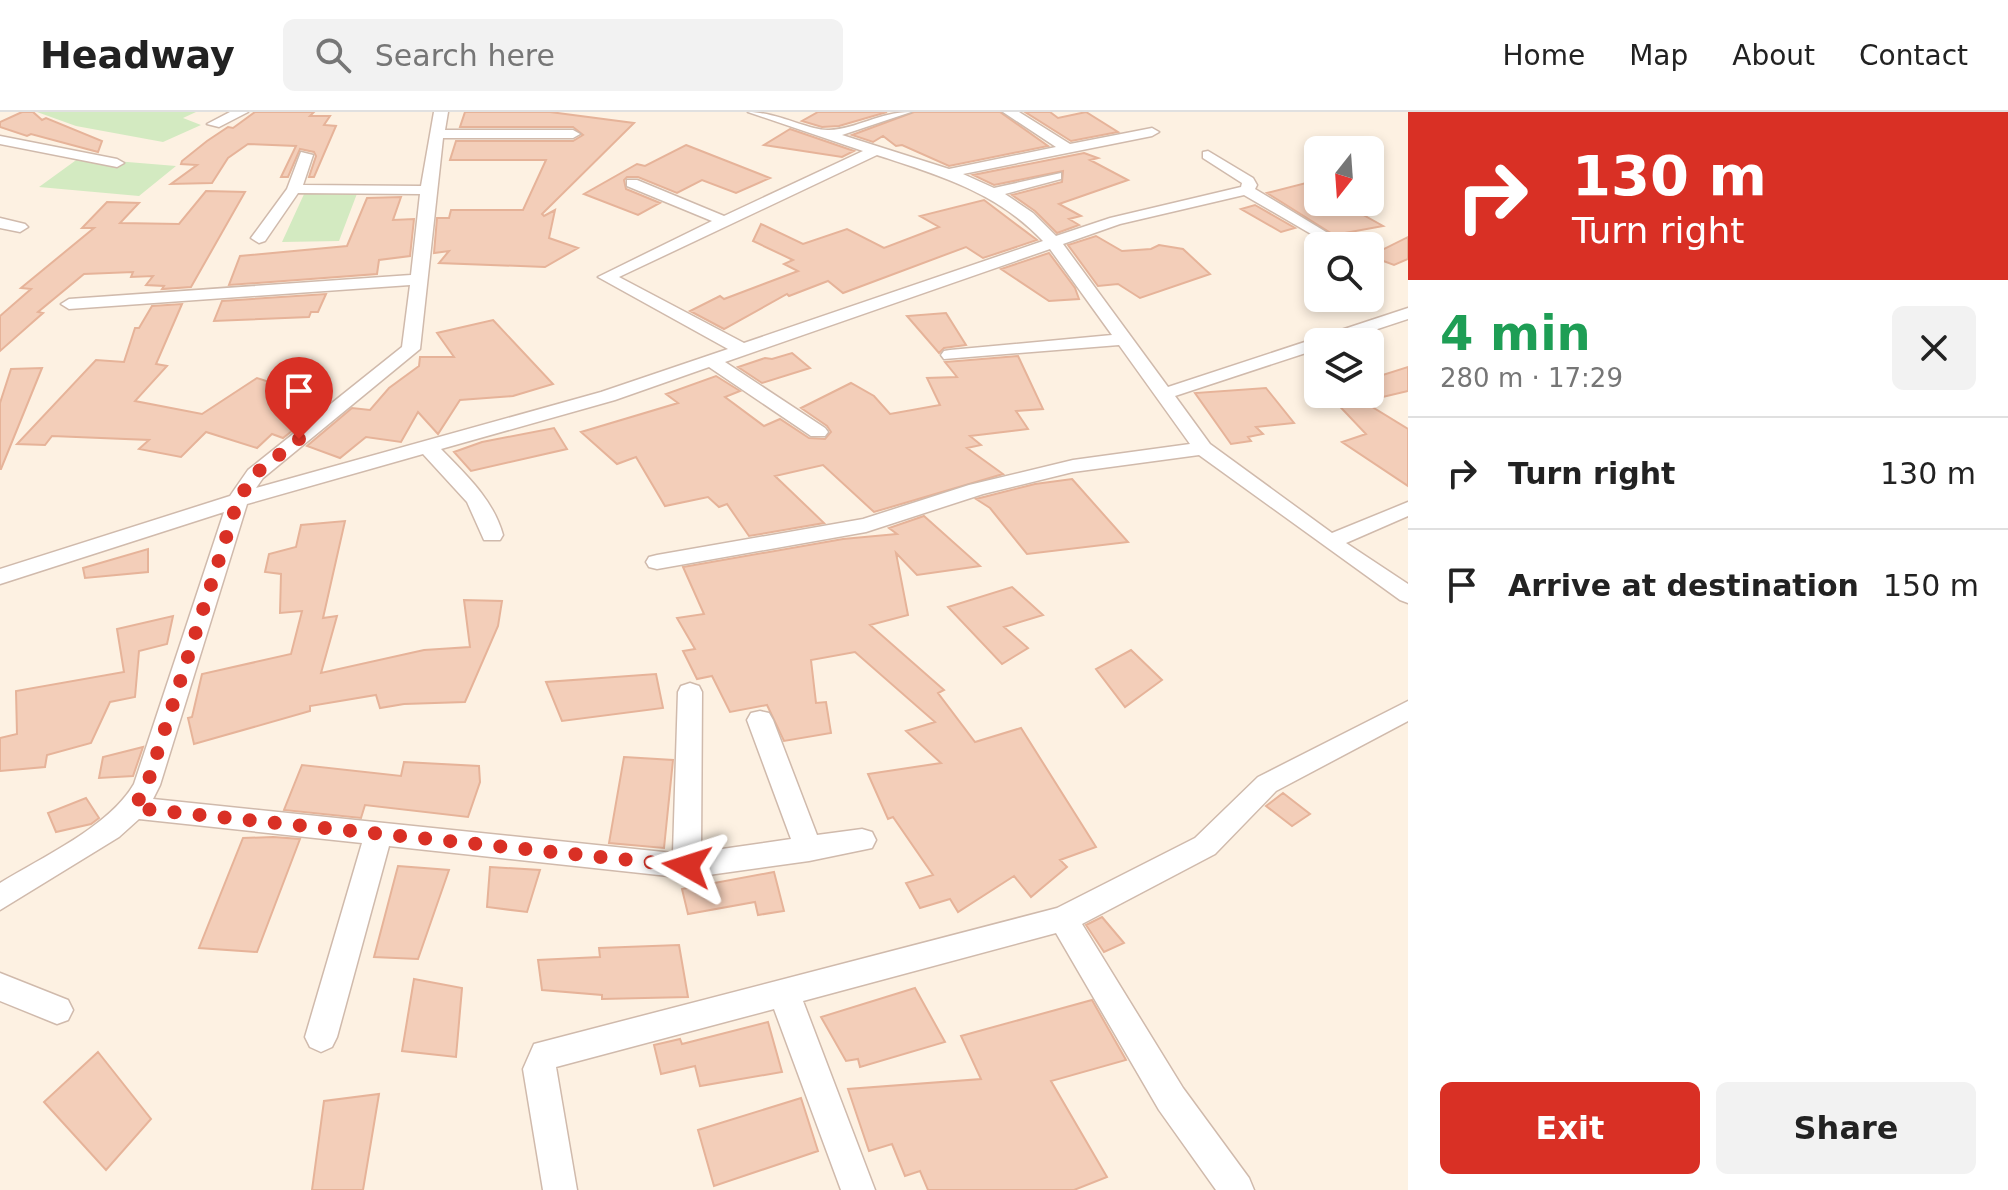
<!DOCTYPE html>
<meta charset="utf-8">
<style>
body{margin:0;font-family:"DejaVu Sans",sans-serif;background:#f2f2f2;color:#222;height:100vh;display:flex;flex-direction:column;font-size:30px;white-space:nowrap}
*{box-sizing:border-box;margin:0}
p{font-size:26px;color:#767676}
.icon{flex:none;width:44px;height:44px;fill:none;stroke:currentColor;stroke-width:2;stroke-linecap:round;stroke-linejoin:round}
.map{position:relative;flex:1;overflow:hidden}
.drawer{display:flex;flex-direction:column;background:#fff;width:600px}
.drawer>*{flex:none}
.guide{background:#d93025;color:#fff;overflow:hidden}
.needle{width:52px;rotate:197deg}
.buttons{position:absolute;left:1304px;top:24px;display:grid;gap:16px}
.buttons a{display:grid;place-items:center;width:80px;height:80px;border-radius:12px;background:#fff;box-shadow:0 4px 12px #0003;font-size:40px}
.pin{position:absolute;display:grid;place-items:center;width:68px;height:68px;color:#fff;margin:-82px -34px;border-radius:50% 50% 50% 0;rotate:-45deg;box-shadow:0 0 8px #0007}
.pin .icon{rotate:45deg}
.me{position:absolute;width:88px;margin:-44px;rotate:276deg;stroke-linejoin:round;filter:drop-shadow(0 0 6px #0008)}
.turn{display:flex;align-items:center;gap:28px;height:168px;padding:0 32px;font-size:36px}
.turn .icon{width:104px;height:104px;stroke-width:2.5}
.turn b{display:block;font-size:56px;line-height:68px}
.round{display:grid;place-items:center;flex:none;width:84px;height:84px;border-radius:12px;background:#f2f2f2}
.overview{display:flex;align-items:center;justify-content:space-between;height:136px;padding:0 32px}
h1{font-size:48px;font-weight:700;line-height:60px;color:#1e9e55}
.cta{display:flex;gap:16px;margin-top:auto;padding:16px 32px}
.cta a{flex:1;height:92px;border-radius:12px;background:#d93025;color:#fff;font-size:32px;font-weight:700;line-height:92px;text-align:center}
.cta a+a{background:#f2f2f2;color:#222}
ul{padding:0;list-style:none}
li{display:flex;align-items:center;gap:24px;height:112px;padding:0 32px;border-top:2px solid #e0e0e0}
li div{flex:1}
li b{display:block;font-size:30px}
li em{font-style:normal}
header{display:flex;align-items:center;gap:48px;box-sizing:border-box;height:112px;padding:0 40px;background:#fff;border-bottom:2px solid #e0e0e0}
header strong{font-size:38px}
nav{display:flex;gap:44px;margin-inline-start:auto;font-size:28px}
.search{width:560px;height:72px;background:#f2f2f2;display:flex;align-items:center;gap:20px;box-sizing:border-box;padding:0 28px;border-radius:12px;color:#767676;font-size:30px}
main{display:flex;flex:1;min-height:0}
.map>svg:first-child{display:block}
.green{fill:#d3eac1}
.building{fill:#f3ceb9;stroke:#e6b399;stroke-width:2}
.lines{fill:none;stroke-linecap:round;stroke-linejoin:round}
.street-casing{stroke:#d0baac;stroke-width:3}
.street{fill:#fff;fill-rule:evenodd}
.route{stroke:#d93025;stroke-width:14;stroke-dasharray:0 25.2}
</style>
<header>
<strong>Headway</strong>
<div class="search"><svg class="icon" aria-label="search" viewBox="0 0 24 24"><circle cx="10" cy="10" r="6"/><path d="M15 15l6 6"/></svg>Search here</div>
<nav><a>Home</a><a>Map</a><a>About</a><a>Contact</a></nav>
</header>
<main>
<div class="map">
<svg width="1408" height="1078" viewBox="0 0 1408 1078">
<rect width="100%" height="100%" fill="#fdf1e2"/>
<path class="green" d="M37,0h159l-13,6 18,7 -38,17 -87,-16z
M79,46l97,8 -37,30 -100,-9z
M358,79l-19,50 -57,1 23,-50z"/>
<path class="building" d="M22,0h11l9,8 4,-2 56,23 -4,11 -67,-18 -4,2 -27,-9v-5z
M255,0h59l-4,4h20l-6,9 12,1 -22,51h-5l7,-21 -2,-4 -14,-3 -12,28h-7l15,-31 -48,-2 -20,14 -16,25 -41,1 26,-19 -16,-1 1,-3 25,-20 21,-14 5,1z
M465,0h85l84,11 -92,91 2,2 11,-6 -6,28 29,10 -33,19 -106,-4 10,-12 -15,2 3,-35h12l2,-8h72l23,-50h-96l6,-19h117l10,-6 -10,-8h-113z
M818,0h69l-48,14 -17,1 -20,-6z
M914,0h86l48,34 -99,20 -47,-21 -6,1 -13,-10 -10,6 -21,-7z
M1025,0h25l8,6 28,-6 32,20 -47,9z
M790,17l64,22 -12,6 -78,-12z
M686,33l84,33 -34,15 -34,-13 -25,13 -39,-16h-11l-3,3 2,9 34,14 -22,12 -54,-21 53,-30 8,2z
M1084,41l14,5 -8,2 38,20 -69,24 22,12 -12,3 10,6 -22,8 -22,-22 -23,-16 50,-13 1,-11 -69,14 -21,-10z
M1306,71l12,7v12h22l43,24 -49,9 -67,-42z
M206,79l39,1 -54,95 -29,2 2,-3 -18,-1 7,-9 -22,1 2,-5 -49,2 -46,38 5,1 -43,38v-35l31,-27 -10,-1 73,-60h-12l25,-26 32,1 -19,20 59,1z
M401,85l-8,23 21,-1 -4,37 -31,4 -2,14 -148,11 11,-29 107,-10 20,-48z
M984,88l53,40 -54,18 -17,-11 -123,46 -15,-12 -39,15 -2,-2 -63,35 -34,-18 30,-15 4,3 74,-28 -14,-7 9,-4 -40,-19 8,-17 42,20 44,-15 37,19 55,-21 -19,-11z
M1255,93l40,23 -14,4 -40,-23z
M1096,124l26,15 29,-2 8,-4 24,4 27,25 -70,24 -22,-14 -20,2 -30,-41z
M1408,125v22l-14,6 -24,-9z
M1049,141l26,35 4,11 -30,2 -48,-32z
M326,182l-8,18h-7l-2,5 -95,4 8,-20z
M182,192l-26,60 11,2 -32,35 67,13 55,-36 73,23 -47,37 -11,-4 -15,14 -51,-16 -25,25 -42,-8 10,-9 -97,-4 -7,9 -28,-1 79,-84 28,2 11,-34h4l13,-22z
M946,201l20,32 -22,3 -5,5 -32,-37z
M493,208l60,64 -40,12 -53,4 -22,34 -20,-22 -17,30 -35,-5 -26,21 -33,-12 45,-38 18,2 19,-22 30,-22 1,-9h34l-17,-24z
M792,241l18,15 -48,15 -24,-16 27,-9 7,1z
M1018,244l25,53 -27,2 12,18 -58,7 11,9 -14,3 36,26 -129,38 -51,-47 -48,11 49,47 -75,13 -22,-32 -8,3 -11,-10 -43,9 -29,-49 -19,7 -36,-32 97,-29 -12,-9 50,-18 24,15 -15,6 39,29 16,-7 29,19 16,1 6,-7 -4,-6 -26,-18 50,-25 23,13 16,18 50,-9 -13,-27 30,-1 -12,-15z
M1408,255v24l-38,9v-21z
M42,256l-41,101h-1v-66l11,-34z
M1266,276l28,35 -38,4 7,7 -15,3 3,4 -20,3 -36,-51z
M1328,282h23l57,35v57l-66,-44 24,-8z
M554,316l13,21 -96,22 -17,-19 28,-10z
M1072,367l56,63 -101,12 -37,-46 -14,-9 59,-15z
M924,404l56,50 -63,9 -21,-22 12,62 -38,10 74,65 -6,3 37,49 46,-14 75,119 -36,13 7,7 -36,30 -17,-21 -56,36 -8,-13 -30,9 -14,-25 27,-8 -40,-58 -5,2 -20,-45 73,-11 -35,-32 29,-9 -80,-70 -44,8 5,43 10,-1 5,31 -47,8 -17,-36 -37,7 -18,-36 -15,3 -14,-28 12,-2 -18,-31 27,-4 -21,-47 160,-28 54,-5 -8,-6z
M345,409l-22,97 14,-2 -16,57 103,-23 46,-3 -6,-47 38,1 -4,25 -33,76 -61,2 -24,4 -4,-13 -66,11v5l-116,33 -6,-26 4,-1 10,-43 89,-20 11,-43 -22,2 1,-39 -16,-2 4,-18 27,-7 5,-22z
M148,437v23l-63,6 -2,-10z
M1012,475l31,28 -39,12 24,21 -26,16 -54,-57z
M173,504l-6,28 -28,7 -4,46 -25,5 -19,41 -44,12 -2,12 -45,4v-33l17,-4 -1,-43 108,-19 -7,-43z
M1131,538l31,30 -37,27 -29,-38z
M656,562l7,34 -101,13 -16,-39z
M143,635l-10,29 -34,2 4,-21z
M624,645l49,3 -9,88 -55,-5z
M404,650l75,4 1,16 -12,35 -103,-12 -4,13 -77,-8 18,-45 99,11z
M1283,681l27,21 -18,12 -26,-20z
M86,686l13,20 -8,6 -35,8 -8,-19z
M273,725l27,2 -43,113 -58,-4 44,-110z
M398,754l51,4 -31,89 -44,-2z
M490,755l50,3 -13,42 -40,-5z
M774,760l10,39 -26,4 -3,-13 -67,12 -6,-25z
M1102,805l22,26 -20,9 -18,-27z
M679,833l9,52 -86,2v-4l-60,-5 -4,-30 62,-3 -1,-9z
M414,867l48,9 -6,69 -54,-6z
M915,876l30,54 -85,25 -2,-8 -12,2 -25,-44z
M1092,888l34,60 -75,21 56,96 -33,13h-146l-8,-19 -15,5 -13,-32 -23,7 -21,-62 133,-10 -20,-43z
M768,910l14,50 -82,14 -5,-20 -34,8 -7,-29 26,-6 2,5z
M98,940l53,67 -45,51 -62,-68z
M379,982l-16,96h-51l12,-89z
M801,986l17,53 -104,35 -16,-56z"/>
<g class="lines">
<defs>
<path id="street" d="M230,0h18l-29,15 -12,-3z
M434,0h14l-3,18h128l7,4 -7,4h-130l-23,211 -157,129 -7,10 345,-96 127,-43 -130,-72 114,-56 -85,-35v-6h10l87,36 139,-65 -115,-39c29,0 62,19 81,18 28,-1 50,-18 82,-18l-69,23 107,34 107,-22 -53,-35h16l51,32 82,-16 7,4 -7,4 -189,38 31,14 67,-15v6l-56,15 28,19 23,23 54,-18 131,-31 1,-4 -39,-25v-6l5,-1 45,27 4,7 -2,4 76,46 -3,3h-10l-74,-43 -124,29 -57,20 105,143 240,-79v11l-70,23h-20v7l-143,47 35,48 122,89 76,-31v14l-62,27 62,41v19l-8,-3 -201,-145 -126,17 -90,22 -117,38 -209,37 -8,-2 -3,-5 3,-5 8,-2 206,-36 106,-34 104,-25 117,-16 -71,-99 -175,14 -3,-4 3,-4 6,-1 162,-15 -62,-86 -325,113 100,66 3,4 -3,4h-14l-102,-69 -94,33 -174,49c25,26 52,50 62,86l-3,5h-16l-17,-38 -44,-48 -176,50 -87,281 -7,14 520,54 5,-161 3,-6 9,-3 9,3 3,6 -1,160 90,-13 -44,-119 4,-7 9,-2 9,2 4,7 44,115 45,-6 10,3 4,8 -4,8 -63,13 -122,17 -298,-32 -52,191 -5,10 -11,5 -11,-5 -5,-10 57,-194 -223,-24 -20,18 -119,73v-27c42,-26 109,-56 134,-99l90,-272 -224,72v-15l230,-73 18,-26 154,-123 8,-62 -341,24 -8,-5 8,-5 342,-24 9,-81 -122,-1 -33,48 -6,2 -8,-5 36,-49 14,-37 12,3 -10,30 118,1zM877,43c61,20 120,37 166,86l-299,102 -125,-66z
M0,24l117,23 7,4 -7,4 -117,-23z
M0,106l25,6 3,3 -8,5 -20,-4z
M1408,589v20l-132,70 -61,63 -133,70 101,164 66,90 5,12h-38l-57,-80 -103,-177 -253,68 72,189h-34l-67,-181 -218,58 21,123h-34l-20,-121 11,-25 523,-136 138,-70 63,-61z
M0,861l68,27 5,10 -5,10 -11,4 -57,-23z"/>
</defs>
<use href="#street" class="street-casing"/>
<use href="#street" class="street"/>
</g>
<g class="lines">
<path class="route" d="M299,327l-44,35 -17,26 -91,285 -13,23 553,58"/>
</g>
</svg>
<div class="buttons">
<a><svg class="needle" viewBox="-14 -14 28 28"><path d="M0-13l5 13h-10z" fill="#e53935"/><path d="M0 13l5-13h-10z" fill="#767676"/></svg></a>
<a><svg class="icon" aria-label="search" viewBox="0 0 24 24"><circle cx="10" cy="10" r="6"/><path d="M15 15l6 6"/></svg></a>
<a><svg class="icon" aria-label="layers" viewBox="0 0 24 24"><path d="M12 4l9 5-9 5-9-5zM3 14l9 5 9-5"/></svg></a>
</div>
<div class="pin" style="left:299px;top:327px;background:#d93025"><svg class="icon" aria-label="arrive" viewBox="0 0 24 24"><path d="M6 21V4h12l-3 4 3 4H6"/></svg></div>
<svg class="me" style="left:687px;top:754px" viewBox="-20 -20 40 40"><path d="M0-17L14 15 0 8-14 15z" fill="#d93025" stroke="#fff" stroke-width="4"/></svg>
</div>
<section class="drawer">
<div class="guide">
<div class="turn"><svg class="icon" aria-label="right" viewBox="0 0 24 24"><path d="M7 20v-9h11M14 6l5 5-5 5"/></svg><div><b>130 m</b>Turn right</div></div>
</div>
<div class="overview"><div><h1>4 min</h1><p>280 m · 17:29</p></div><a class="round"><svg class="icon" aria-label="close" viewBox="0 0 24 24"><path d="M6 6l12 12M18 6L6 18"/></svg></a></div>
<ul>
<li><svg class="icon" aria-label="right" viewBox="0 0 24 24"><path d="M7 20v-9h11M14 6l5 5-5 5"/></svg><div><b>Turn right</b></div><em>130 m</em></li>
<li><svg class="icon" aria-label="arrive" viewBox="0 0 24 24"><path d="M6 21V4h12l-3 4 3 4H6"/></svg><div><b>Arrive at destination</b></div><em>150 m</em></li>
</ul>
<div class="cta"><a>Exit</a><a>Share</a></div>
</section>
</main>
